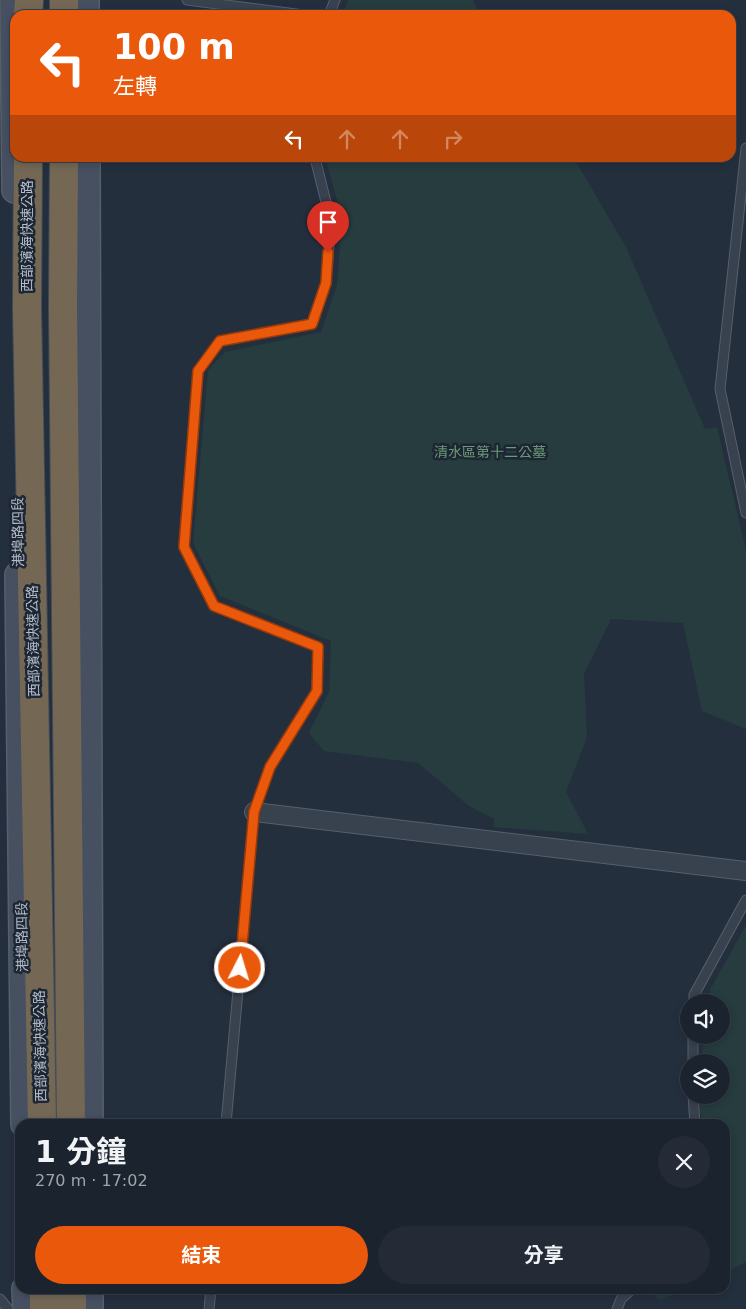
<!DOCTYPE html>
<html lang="zh-TW">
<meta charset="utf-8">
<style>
body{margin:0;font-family:"DejaVu Sans","Noto Sans TC",sans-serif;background:#242b36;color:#f1f3f6;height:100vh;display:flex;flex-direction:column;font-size:19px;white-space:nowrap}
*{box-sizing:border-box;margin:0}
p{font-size:16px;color:#a0a4aa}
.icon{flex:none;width:28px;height:28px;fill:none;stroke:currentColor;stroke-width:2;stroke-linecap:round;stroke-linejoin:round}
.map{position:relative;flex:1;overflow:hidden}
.side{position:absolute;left:15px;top:1119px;width:715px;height:175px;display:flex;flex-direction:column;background:#1b232e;border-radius:15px;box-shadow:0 2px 8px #0003,0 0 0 1px #39404a}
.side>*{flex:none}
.top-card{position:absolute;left:10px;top:10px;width:726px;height:152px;border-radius:15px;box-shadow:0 2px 8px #0003,0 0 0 1px #39404a;background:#ea580c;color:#fff;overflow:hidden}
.tools{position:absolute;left:680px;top:994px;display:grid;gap:10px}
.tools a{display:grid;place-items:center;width:50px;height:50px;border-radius:50%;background:#1b232e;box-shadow:0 2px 8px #0003,0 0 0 1px #39404a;font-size:25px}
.pin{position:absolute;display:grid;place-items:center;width:42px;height:42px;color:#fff;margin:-51px -21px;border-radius:50% 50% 50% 0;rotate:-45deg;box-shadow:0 0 5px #0007}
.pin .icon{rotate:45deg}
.me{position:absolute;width:55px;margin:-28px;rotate:5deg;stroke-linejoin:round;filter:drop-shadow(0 0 4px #0008)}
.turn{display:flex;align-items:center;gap:18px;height:105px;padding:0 20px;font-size:22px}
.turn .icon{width:65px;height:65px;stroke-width:2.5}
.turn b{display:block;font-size:35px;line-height:42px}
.lanes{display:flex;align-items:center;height:48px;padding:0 20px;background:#0003;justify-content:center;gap:25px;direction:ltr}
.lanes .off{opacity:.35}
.round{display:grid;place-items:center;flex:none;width:52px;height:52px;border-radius:26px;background:#242b36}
.overview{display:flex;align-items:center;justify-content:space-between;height:85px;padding:0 20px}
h1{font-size:30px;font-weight:700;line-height:38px}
.cta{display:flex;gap:10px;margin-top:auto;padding:10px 20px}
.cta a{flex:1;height:58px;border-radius:30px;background:#ea580c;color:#fff;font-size:20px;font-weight:700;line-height:58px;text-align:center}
.cta a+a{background:#242b36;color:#f1f3f6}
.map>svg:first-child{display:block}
.green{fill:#263c3f}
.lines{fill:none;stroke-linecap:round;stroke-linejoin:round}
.lane-casing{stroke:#565f6c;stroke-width:11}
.street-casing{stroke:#565f6c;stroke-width:20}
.secondary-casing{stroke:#565f6c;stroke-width:28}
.highway-casing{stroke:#434c59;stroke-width:30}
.lane{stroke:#38414e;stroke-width:9}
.street{stroke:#38414e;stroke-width:18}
.secondary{stroke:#465061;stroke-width:25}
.highway{stroke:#746855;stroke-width:28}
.route-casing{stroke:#983908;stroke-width:12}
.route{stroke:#ea580c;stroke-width:9}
.labels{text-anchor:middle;stroke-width:5;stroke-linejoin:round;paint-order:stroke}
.street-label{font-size:14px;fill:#b4bcc9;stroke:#1d2633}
.park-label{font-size:14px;fill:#6b9a76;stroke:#1d2633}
</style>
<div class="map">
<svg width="746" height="1309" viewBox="0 0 746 1309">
<rect width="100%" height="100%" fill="#242f3e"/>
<path class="green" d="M348,0h125l6,15h-137z
M325,158h249l52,89 79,182 12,-2 29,123v179l-44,-18 -19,-88 -72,-4 -27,55 3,63 -21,55 22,42 -94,-7v-8l-25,-13 -51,-43 -94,-12 -15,-18 20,-41 2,-51 -111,-45 -27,-53 15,-173 17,-18 96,-20 16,-47 5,-68z
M746,925v337l-21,11v-149h-22l-3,-14 1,-15h20v-33h-19l1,-27h18v-33h-13l2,-12z
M649,1289h38l-27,11 -12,-9z"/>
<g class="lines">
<defs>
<path id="lane" d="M187,0l117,15
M329,15l6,-15
M746,148l-26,241 26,124
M694,1002v-7l52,-95
M693,1062v-27
M693,1095l2,29
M226,1124l28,-312 16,-45 47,-76 1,-44 -104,-41 -30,-59 14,-176 22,-30 92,-17 14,-41 5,-61 -16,-64
M0,1299l8,10
M209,1309l2,-20
M617,1309l4,-10 11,-10"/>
<path id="street" d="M254,812l492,59"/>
<path id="secondary" d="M13,0l2,190
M86,0v15
M87,158l3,966
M18,575l6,549
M25,1289l1,20
M90,1289v20"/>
<path id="highway" d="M28,15l1,-15
M64,15v-15
M28,158l-1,149 15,817
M64,158l-1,149 8,817
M44,1289v20
M72,1289v20"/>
</defs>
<use href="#lane" class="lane-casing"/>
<use href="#street" class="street-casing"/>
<use href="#secondary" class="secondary-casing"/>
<use href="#highway" class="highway-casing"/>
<use href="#lane" class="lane"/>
<use href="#street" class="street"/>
<use href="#secondary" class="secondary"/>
<use href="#highway" class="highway"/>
</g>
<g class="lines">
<defs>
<path id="route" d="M240,968l14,-156 16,-45 47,-76 1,-44 -104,-41 -30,-59 14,-176 22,-30 92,-17 14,-41 2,-31"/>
</defs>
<use href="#route" class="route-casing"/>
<use href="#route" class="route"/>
</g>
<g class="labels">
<g class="street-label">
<text transform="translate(27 236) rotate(-90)" y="5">西部濱海快速公路</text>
<text transform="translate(18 532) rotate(-91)" y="5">港埠路四段</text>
<text transform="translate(33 641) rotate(-91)" y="5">西部濱海快速公路</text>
<text transform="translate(22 937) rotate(-91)" y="5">港埠路四段</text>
<text transform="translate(40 1046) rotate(-91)" y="5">西部濱海快速公路</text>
</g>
<g class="park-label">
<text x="490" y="457">清水區第十二公墓</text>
</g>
</g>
</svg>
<div class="tools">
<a><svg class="icon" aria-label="sound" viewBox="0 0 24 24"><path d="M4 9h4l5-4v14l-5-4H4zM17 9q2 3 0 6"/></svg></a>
<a><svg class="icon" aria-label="layers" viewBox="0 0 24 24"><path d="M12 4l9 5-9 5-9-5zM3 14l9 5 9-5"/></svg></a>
</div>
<div class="pin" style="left:328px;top:252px;background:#d93025"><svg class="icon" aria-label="arrive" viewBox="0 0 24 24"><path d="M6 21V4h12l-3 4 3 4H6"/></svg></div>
<svg class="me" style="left:240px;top:968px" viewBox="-20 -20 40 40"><circle r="17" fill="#ea580c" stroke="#fff" stroke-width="3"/><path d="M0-11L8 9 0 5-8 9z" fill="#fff"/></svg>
<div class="top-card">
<div class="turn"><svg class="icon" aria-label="left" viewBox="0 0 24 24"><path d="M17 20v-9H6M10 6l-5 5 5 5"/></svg><div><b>100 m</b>左轉</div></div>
<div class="lanes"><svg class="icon" aria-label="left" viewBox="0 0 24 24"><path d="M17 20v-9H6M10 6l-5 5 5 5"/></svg><svg class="icon off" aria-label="ahead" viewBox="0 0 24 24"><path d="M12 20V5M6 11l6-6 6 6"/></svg><svg class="icon off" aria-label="ahead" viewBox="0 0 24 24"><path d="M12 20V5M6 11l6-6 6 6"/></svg><svg class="icon off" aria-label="right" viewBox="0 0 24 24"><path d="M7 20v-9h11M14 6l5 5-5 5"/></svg></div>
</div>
<section class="side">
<div class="overview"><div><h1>1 分鐘</h1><p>270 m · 17:02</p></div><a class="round"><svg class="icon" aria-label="close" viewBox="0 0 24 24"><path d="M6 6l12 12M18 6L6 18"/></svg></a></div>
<div class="cta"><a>結束</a><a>分享</a></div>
</section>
</div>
